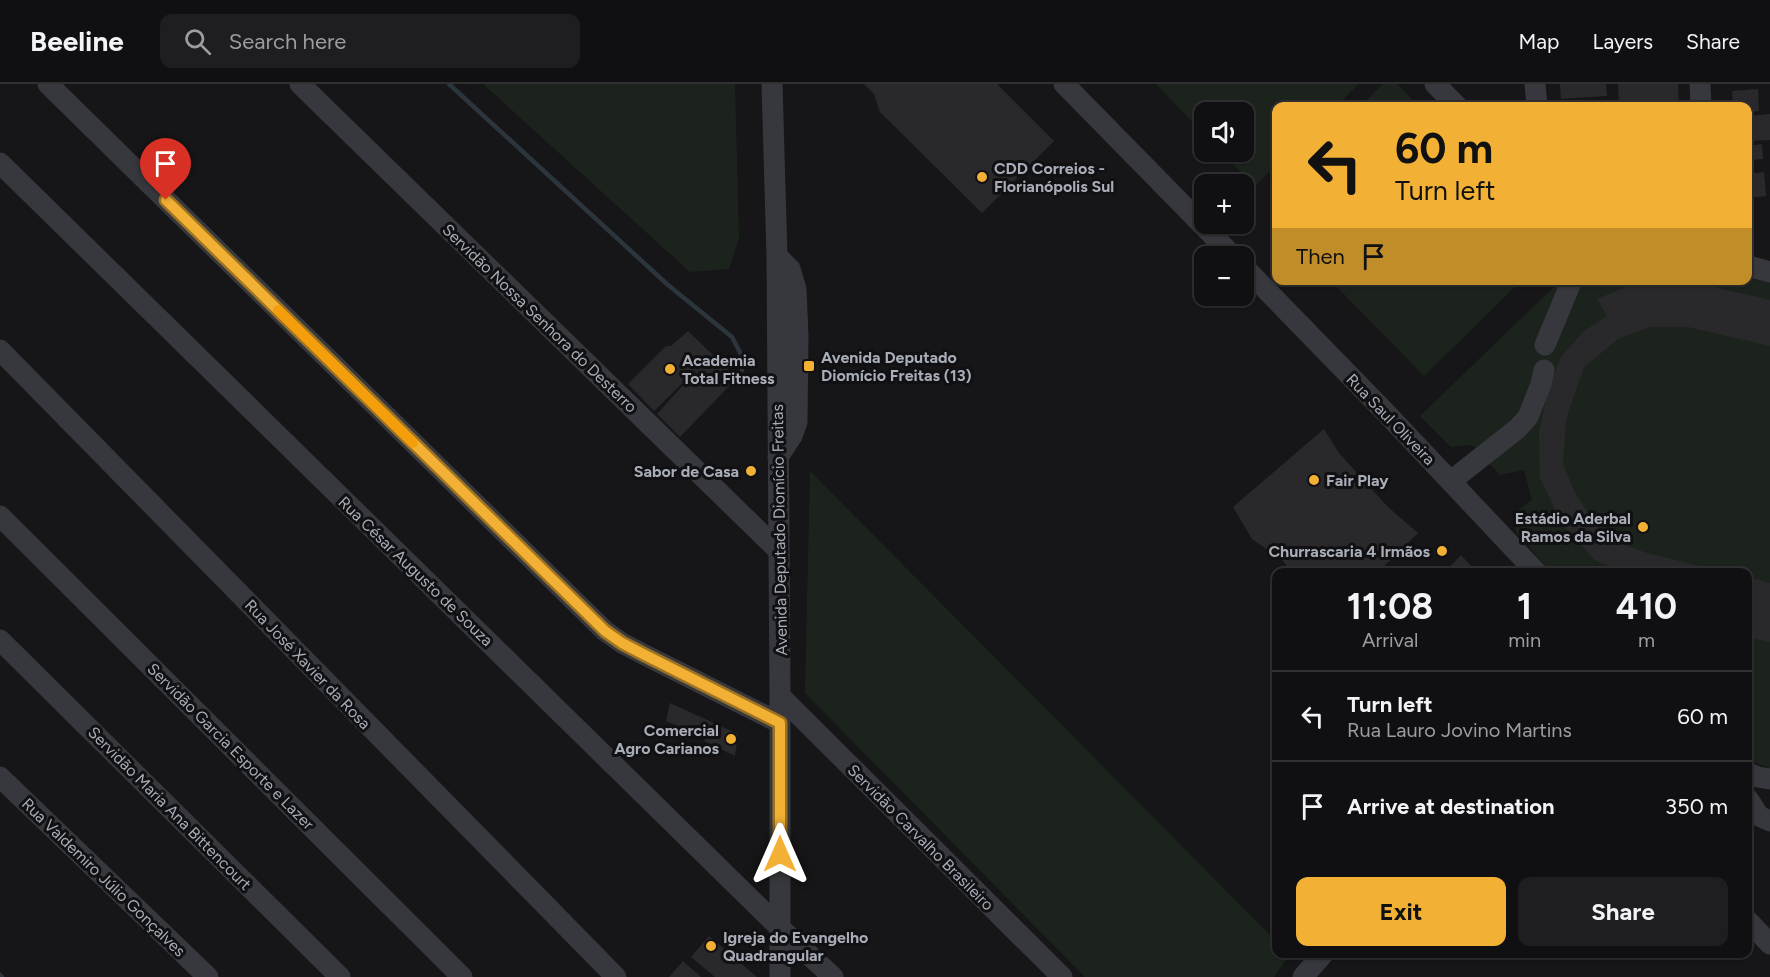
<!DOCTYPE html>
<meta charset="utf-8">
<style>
body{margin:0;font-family:Figtree,sans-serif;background:#1e1e20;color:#f1f3f6;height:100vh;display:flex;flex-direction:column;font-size:22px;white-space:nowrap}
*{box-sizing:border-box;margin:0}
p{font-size:20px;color:#9c9d9f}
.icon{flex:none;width:33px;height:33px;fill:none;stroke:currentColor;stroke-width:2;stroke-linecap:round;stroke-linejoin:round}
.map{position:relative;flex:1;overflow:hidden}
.drawer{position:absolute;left:1272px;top:484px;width:480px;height:390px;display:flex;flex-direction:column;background:#101012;border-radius:12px;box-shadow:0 2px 4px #0004,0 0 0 2px #303032}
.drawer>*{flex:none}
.hud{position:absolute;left:1272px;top:18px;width:480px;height:183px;border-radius:12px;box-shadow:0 2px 4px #0004,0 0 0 2px #303032;background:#f2b134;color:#111;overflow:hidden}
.tools{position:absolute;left:1194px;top:18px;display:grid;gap:12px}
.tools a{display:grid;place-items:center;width:60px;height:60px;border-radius:12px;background:#101012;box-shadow:0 2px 4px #0004,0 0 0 2px #303032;font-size:30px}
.pin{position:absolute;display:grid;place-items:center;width:51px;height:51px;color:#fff;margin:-62px -26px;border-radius:50% 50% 50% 0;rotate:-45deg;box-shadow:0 0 6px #0007}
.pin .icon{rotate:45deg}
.me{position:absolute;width:66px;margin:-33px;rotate:0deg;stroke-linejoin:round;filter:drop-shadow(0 0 4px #0008)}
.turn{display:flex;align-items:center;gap:21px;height:126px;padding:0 24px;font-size:27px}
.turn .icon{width:78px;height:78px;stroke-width:2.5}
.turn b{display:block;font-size:42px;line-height:51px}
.then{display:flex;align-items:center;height:57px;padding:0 24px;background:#0003;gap:12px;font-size:22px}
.eta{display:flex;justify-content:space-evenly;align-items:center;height:102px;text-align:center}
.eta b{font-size:36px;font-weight:700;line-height:42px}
.cta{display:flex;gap:12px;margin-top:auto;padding:12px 24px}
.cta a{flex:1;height:69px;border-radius:12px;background:#f2b134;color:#111;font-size:24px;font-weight:700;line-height:69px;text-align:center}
.cta a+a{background:#1e1e20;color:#f1f3f6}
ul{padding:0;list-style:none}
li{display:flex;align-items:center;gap:18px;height:90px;padding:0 24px;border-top:2px solid #303032}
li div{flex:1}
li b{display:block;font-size:22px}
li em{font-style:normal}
header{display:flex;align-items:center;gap:36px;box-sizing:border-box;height:84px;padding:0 30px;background:#101012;border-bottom:2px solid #303032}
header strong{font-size:28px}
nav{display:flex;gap:33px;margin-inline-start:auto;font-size:21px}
.search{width:420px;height:54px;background:#1e1e20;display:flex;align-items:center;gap:15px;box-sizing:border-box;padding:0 21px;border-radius:12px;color:#9c9d9f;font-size:22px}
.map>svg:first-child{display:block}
.green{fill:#1c231d}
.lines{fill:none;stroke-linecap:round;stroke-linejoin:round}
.stream{stroke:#2c353c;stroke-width:4.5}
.building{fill:#29292c}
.minor{stroke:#37383d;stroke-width:21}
.route-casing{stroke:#9d7322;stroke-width:15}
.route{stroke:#f2b134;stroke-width:10}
.slow{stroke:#f59e0b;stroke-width:10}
.poi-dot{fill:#f2b134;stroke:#111113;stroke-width:2}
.labels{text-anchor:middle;stroke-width:6;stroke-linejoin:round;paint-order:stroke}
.poi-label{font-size:16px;font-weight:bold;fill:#a8adb8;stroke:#111113;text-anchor:start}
.street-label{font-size:16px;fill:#a8adb8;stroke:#111113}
</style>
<header>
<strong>Beeline</strong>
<div class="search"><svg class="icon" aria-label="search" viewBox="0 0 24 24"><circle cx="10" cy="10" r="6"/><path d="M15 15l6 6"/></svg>Search here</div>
<nav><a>Map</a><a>Layers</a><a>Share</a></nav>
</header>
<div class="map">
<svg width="1770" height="893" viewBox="0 0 1770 893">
<rect width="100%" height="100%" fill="#161618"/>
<path class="green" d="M483,0h252l4,154 -10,31 -39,3z
M1156,0h203l-23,22h-60v59l-21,21 -34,-34h23v-40h-40v22z
M1383,0h14l22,22h-59z
M1748,194l22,5v485l-22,-8v-187h-132l-20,-8 -6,8h-39l-35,-41 -2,-11 1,-9 17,-12 -8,-30 -24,5 -28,-30 -21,2 -31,-31 140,-135 188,-1z
M1331,197h190l-97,95z
M810,387l466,470v13h14l-16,23h-189l-280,-284z"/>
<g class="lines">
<path class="stream" d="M449,0l219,201 64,52 12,23 -2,10
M0,891l2,2"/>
</g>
<path class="building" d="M864,0h133l57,57 -72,72 -102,-101 -6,-18z
M1560,0h46l1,12 -46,3z
M1618,0h60l1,22h-60z
M1758,5l1,22 -11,1v-6h-15l-1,-15z
M1611,16l1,6h-30v-4z
M1770,30v26l-22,1v-25z
M1762,60l1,15 -12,1 1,8 -4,1v-23z
M1764,88l2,24 -18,2v-24z
M1642,196h42l86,20v46l-82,-19h-39l-31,12 -34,28 -18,52 -3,45 12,29 30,45 42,15 80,20h-101l-31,-13 -33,-36 -22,-46 -1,-46 9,-42 13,-33 23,-26 23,-15 -10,-17z
M688,247l49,47 -57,59 -23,-23 46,-51 -49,48 -26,-27 38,-38h5z
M1324,345l15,24 49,54 30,26 -41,40h-85l-9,-12 -31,-22 -19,-32z
M1461,471l11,12 7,6h-35z
M1748,493l22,6v59l-22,-5z
M670,619l68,31 -3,22 -31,-15 2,-2 -40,-18z
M709,852l48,41h-42l-24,-20z
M683,877l18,16h-32z"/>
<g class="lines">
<path class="minor" d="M48,0l557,547 17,12 21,11 137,69
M300,0l479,467
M772,0l5,172 3,440v281
M1064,0l169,172
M1435,0l22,22
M1535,0l2,22
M1700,0l1,22
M0,79l779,764 54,50
M777,172l13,13 6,20 2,47 -1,86 -5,14 -14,21
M1748,182l22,6
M1244,183l144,148 149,158
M1545,261l27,-65
M0,266l616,627
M1451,397l66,-52 11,-12 13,-33 3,-14
M0,432l462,461
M0,556l340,337
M780,612l282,281
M1748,689l10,4 12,2
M0,693l208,200
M1748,715l11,17 11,5
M1748,837l22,23
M1303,893l20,-23"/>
</g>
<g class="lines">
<defs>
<path id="route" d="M166,116l439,431 17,12 21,11 137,69v131"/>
</defs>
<use href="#route" class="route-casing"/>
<use href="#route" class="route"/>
<path class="slow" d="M278,226l135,133"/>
</g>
<g class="poi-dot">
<circle cx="982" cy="93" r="6"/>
<rect x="803" y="276" width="12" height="12" rx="3"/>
<circle cx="670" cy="285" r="6"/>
<circle cx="751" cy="387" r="6"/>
<circle cx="1314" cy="396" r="6"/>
<circle cx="1643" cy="443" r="6"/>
<circle cx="1442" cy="467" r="6"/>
<circle cx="731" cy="655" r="6"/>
<circle cx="711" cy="862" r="6"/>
</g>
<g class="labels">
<g class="poi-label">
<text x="994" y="90">CDD Correios -<tspan x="994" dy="18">Florianópolis Sul</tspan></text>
<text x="821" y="279">Avenida Deputado<tspan x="821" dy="18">Diomício Freitas (13)</tspan></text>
<text x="682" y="282">Academia<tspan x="682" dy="18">Total Fitness</tspan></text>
<text x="739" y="393" text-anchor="end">Sabor de Casa</text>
<text x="1326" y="402">Fair Play</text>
<text x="1631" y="440" text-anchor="end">Estádio Aderbal<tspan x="1631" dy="18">Ramos da Silva</tspan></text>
<text x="1430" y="473" text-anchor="end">Churrascaria 4 Irmãos</text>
<text x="719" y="652" text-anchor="end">Comercial<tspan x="719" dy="18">Agro Carianos</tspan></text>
<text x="723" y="859">Igreja do Evangelho<tspan x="723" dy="18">Quadrangular</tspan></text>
</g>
<g class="street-label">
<text transform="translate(540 234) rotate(44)" y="6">Servidão Nossa Senhora do Desterro</text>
<text transform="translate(1391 335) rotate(46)" y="6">Rua Saul Oliveira</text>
<text transform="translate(779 446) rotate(-91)" y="6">Avenida Deputado Diomício Freitas</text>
<text transform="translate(416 487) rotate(44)" y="6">Rua César Augusto de Souza</text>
<text transform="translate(308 580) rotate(46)" y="6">Rua José Xavier da Rosa</text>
<text transform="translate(231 662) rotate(45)" y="6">Servidão Garcia Esporte e Lazer</text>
<text transform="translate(170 724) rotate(45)" y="6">Servidão Maria Ana Bittencourt</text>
<text transform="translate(921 753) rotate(45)" y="6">Servidão Carvalho Brasileiro</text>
<text transform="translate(104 793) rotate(44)" y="6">Rua Valdemiro Júlio Gonçalves</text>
</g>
</g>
</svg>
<div class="tools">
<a><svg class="icon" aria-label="sound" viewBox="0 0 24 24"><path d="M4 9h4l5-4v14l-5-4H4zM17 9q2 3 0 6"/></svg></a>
<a>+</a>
<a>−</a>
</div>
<div class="pin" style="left:166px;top:116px;background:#d93025"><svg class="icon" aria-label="arrive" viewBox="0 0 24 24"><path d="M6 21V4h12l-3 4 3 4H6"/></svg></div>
<svg class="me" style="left:780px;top:770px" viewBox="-20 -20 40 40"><path d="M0-17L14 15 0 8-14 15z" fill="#f2b134" stroke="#fff" stroke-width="4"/></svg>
<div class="hud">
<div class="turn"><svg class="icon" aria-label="left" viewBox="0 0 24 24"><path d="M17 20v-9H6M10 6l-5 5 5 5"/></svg><div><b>60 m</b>Turn left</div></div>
<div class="then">Then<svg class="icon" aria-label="arrive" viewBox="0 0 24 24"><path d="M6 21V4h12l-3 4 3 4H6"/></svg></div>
</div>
<section class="drawer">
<div class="eta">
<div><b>11:08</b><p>Arrival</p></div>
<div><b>1</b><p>min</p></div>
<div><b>410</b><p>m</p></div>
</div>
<ul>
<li><svg class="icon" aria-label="left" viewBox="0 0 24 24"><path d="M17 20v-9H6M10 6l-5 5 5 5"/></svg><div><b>Turn left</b><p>Rua Lauro Jovino Martins</p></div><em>60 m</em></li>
<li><svg class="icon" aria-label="arrive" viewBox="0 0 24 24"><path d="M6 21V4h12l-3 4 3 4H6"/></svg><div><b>Arrive at destination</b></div><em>350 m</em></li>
</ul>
<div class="cta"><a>Exit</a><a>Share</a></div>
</section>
</div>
